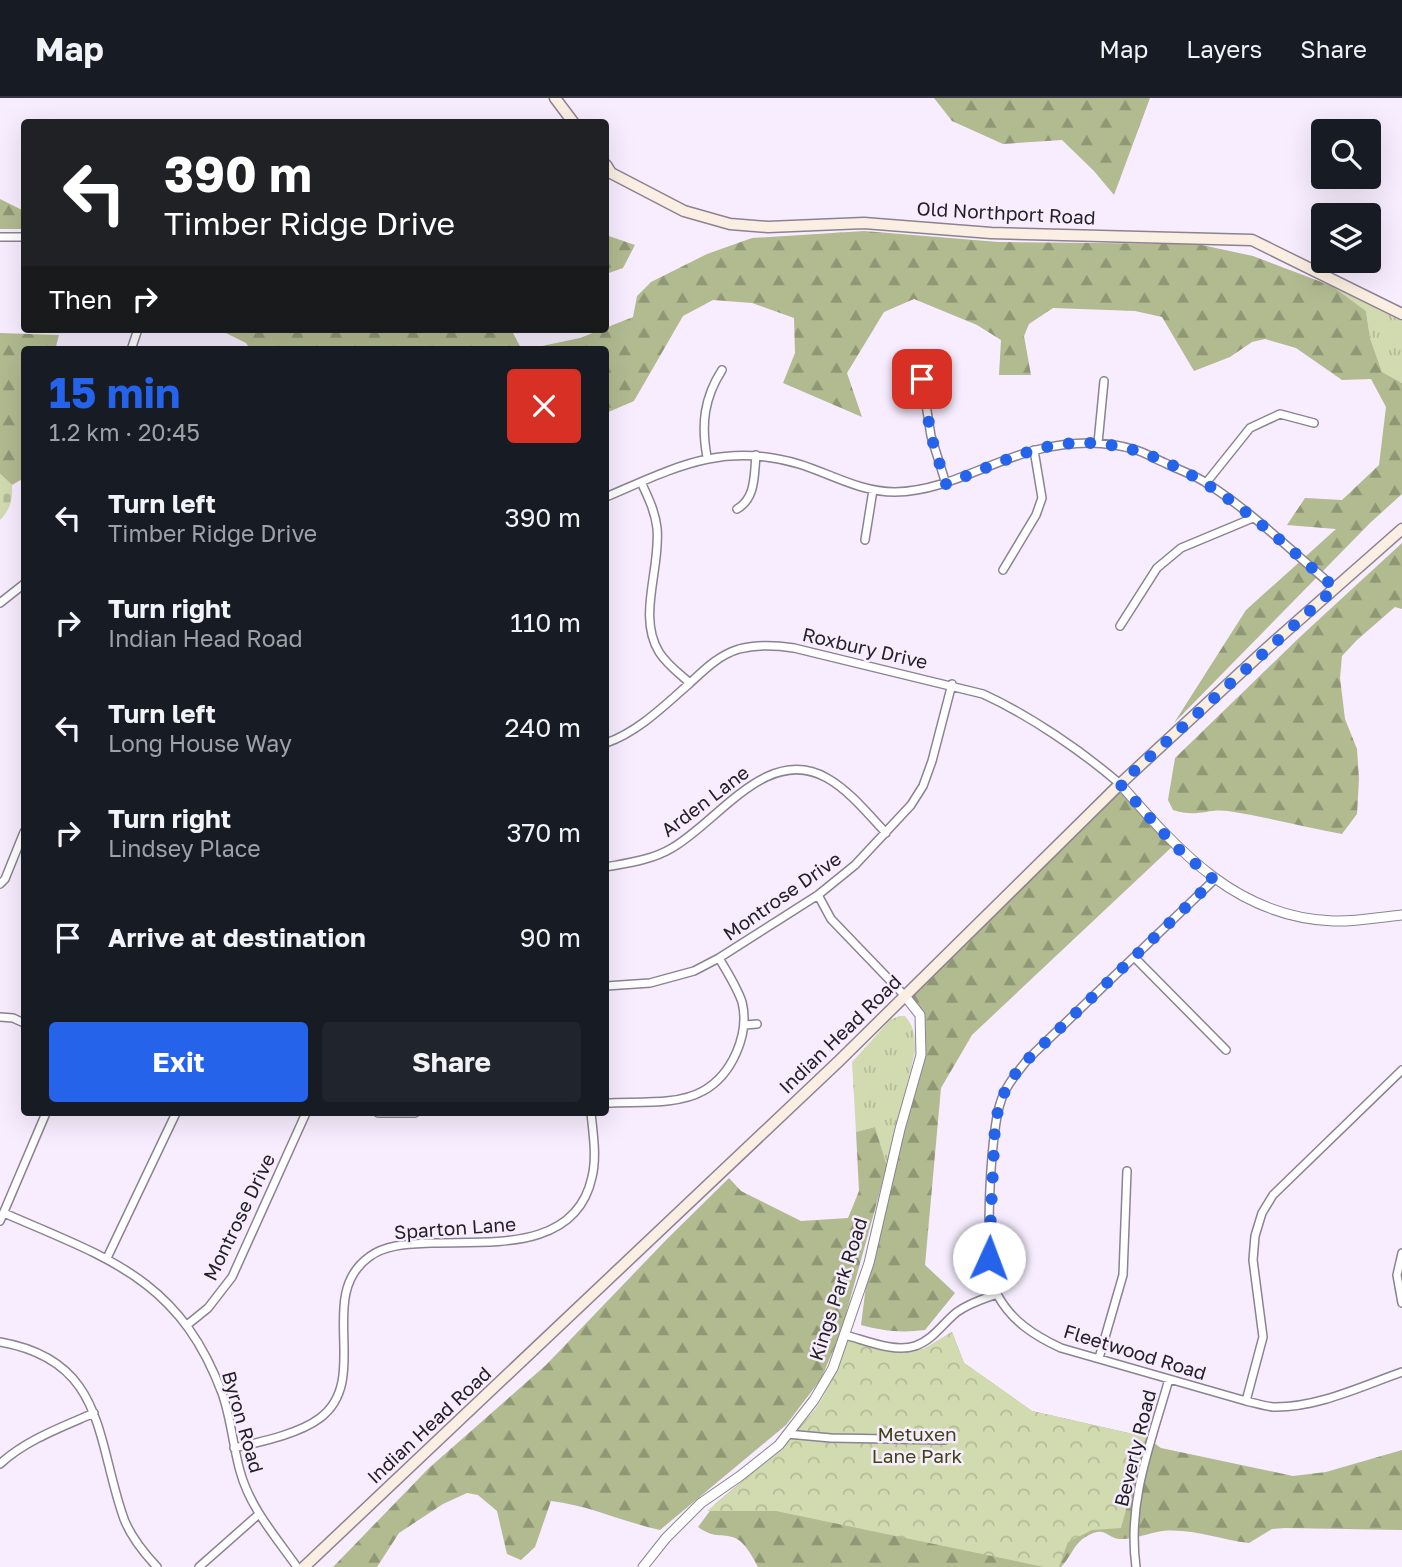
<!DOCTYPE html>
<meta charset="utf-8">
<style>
body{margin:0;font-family:"Golos Text",sans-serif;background:#20242c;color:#f1f3f6;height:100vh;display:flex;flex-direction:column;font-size:26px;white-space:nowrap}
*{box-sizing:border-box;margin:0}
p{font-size:23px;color:#9ea1a6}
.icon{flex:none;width:38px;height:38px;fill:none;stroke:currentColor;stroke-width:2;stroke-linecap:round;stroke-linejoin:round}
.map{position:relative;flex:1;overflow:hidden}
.side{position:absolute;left:21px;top:248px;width:588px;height:770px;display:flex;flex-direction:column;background:#171b24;border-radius:7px;box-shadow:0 7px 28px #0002}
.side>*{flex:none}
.hud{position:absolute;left:21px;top:21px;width:588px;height:214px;border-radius:7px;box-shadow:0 7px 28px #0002;background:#202124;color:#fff;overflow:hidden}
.fabs{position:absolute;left:1311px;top:21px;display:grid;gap:14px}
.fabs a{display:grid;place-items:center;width:70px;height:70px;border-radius:7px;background:#171b24;box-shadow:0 7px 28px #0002;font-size:35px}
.pin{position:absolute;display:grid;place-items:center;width:60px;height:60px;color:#fff;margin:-30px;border-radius:14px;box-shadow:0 4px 10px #0006}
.me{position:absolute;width:77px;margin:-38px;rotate:2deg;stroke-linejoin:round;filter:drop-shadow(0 0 5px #0008)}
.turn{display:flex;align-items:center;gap:24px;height:147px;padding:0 28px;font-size:32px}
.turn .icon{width:91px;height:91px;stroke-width:2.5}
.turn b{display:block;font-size:49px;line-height:60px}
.then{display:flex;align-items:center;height:66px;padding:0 28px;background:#0003;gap:14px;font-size:26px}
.round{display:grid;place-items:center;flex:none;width:74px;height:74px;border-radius:7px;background:#20242c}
.headline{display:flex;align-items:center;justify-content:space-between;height:119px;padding:0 28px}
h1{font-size:42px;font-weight:700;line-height:52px;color:#2563eb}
.cta{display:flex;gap:14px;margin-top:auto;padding:14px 28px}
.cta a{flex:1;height:80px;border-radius:7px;background:#2563eb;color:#fff;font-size:28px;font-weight:700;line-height:80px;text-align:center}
.cta a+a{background:#20242c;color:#f1f3f6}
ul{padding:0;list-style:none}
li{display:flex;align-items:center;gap:21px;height:105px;padding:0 28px}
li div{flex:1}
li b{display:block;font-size:26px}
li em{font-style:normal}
header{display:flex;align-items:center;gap:42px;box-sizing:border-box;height:98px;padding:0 35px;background:#171b24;border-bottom:2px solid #363941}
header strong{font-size:33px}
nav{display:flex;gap:38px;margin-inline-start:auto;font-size:24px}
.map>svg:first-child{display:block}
.grass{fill:url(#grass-tufts)}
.forest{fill:url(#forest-firs)}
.cemetery{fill:url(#cemetery-stones)}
.park{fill:url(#park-crowns)}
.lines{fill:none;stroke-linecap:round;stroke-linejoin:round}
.minor-casing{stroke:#8b8391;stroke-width:10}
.tertiary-casing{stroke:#8b8391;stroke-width:11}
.secondary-casing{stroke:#8b8391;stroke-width:13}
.minor{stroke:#fff;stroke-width:7}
.tertiary{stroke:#fff;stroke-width:9}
.secondary{stroke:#fbeee2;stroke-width:10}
.route{stroke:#2563eb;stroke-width:12;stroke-dasharray:0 21.6}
.labels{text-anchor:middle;stroke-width:5;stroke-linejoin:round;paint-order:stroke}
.street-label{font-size:19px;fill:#232026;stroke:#f7edfe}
.park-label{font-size:19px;fill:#3d4313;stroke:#f7edfe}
</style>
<header>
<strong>Map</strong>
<nav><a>Map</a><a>Layers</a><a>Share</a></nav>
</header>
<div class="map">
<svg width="1402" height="1469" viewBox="0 0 1402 1469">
<defs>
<pattern id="grass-tufts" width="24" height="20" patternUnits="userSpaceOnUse" patternTransform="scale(1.75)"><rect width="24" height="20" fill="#d2dab0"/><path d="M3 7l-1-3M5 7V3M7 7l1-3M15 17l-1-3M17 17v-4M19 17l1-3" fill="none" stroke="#b4bb97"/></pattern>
<pattern id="forest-firs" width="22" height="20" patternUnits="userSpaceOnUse" patternTransform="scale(1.75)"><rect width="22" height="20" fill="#b2ba90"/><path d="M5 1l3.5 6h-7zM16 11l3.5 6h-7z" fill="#909775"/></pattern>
<pattern id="cemetery-stones" width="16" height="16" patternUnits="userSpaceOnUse" patternTransform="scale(1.75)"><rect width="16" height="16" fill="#d2dab0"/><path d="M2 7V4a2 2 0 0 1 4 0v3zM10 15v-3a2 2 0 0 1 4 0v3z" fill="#b4bb97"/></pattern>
<pattern id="park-crowns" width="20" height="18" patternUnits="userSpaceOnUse" patternTransform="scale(1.75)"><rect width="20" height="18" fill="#d2dab0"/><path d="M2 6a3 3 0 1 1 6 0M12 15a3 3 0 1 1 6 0" fill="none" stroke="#b4bb97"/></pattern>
</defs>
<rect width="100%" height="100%" fill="#f7edfe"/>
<path class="grass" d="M1332,188l70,35v62l-20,-11 -12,-34 -4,-27z
M899,918h6c10,11 10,22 10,36l-28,114 -12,-39 -19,5 -4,-70 38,-42z"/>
<path class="forest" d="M934,0h216l-36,97 -20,-24 -32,-31 -59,4 -51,-23z
M0,101l24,12v18h-24z
M864,133l135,11 198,2 56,12 79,30 34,25 4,27 12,34 20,11v111l-32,29 -196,200 72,-113 90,-81 -49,-4 18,-27 37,2 37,-35 7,-58 -15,-28 -29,1 -46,-32 -31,-9 -13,3 -22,15 -36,14 -32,-54 -27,-6 -82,-3 -24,16 -5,12 7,39h-32l2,-35 -24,-15 -63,-26 -30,13 -37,61 15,44 -79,-34 12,-30 -1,-35 -42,-15 -39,-3 -30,16 -49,85 -28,12v-63h-83l57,-12 53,-21 4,-21 14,-14 56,-28 45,-16z
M606,137l29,10 -12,23 -17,6z
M246,231h270l-3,4 9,17h-271l-5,-7 -22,-11h19z
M0,235l59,2 -4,15h-31v128l-12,7 -12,-11z
M1402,445v66l-7,-2 -38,33 -15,16 -2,22 5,41 12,30 2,30 -2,35 -15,20c-38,-7 -76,-17 -114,-23 -20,-3 -31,7 -55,-1l-5,-10 7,-42 127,-123z
M1120,686l54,61 -202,190 -31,53 -16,177 30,28 -30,37c-24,3 -42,1 -64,-5l8,-63 52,-207 -1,-40 -15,-19z
M875,1029l12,39 -46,166 -20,47 -35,46 -126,105c-37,-8 -72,-25 -109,-29l-16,46 -14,13 -14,-6 -10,-43 -19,-16 -11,-2 -24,11 -44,29 -22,34h-44l96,-99 117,-103 121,-126 62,-61 12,13 60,30 47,-3 11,-27 -3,-59z
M952,1234l12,31 68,48 114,26 15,11 132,28 33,-4 76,-22v80l-117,-2 -13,1 -23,14c-28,-3 -57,-15 -87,-12 -13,2 -30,9 -43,8 -11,-1 -14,-13 -30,-4 -15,7 -17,21 -28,32h-303c-5,-9 -12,-23 -21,-28 -13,-7 -21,1 -39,-12l17,-23 65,-54 45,-52 23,-58 52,13 24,-4z"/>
<path class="cemetery" d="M0,376l12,11c1,15 -2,25 -12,35z"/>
<path class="park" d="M952,1234l12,31 68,48 114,26 -25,91 -29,2 -24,12 -9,25h-15l-268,-56h-69c39,-33 82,-63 111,-106 13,-20 21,-43 30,-65l52,13 24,-4z"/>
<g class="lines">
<defs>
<path id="minor" d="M0,139h24
M131,252l7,-21
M922,281l9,57 15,48
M1098,345l6,-62
M707,359c-6,-33 -3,-59 15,-87
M641,384c7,15 14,29 16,46 4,40 -20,88 2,124 8,13 21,22 31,31
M1206,385l44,-55 30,-14 34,9
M606,399c68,-29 116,-56 193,-33 32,10 61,28 96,28 51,-1 93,-30 141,-42 32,-8 68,-10 100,0 10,3 19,9 29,13 14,7 30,12 43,21 45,29 86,69 127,104
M737,411c19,-11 17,-34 19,-54
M865,442l8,-50
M1003,472l33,-55 6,-17 -8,-48
M0,505l24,-19
M1120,528l37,-58 24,-20 72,-30
M606,645c32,-11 59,-38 84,-60 15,-14 29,-28 49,-34 19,-5 36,-4 55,-1l189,46c46,21 99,57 137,90
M606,769c22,-4 46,-7 66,-19 47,-27 95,-104 155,-70 23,13 41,36 59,55
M1214,782l-186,179c-11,14 -23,27 -28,45 -10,31 -17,162 -3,190 14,27 38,42 64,54l185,53c9,2 18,5 27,6 44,1 89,-21 129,-35
M0,786l5,-5 19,-47
M818,797l13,24 74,77
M1135,860l91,92
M606,888l44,-3 44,-12 25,-13 99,-63 37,-30 56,-60 12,-19 9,-25 20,-77
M0,919l13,1 11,5
M745,927l12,-1
M606,1005c30,-2 70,3 97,-12 29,-16 47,-57 39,-89 -5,-15 -15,-30 -23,-44
M378,1015h37
M4,1115c103,45 175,65 218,180 9,25 11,53 18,78 10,37 36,66 57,96
M0,1123l46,-108
M1402,1155l-5,22 5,28
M107,1160l69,-145
M187,1227l21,-17 24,-31 74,-164
M845,1237c20,5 49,18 70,11 18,-6 28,-23 42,-34 12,-9 26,-13 40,-18
M0,1244c103,18 96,93 122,171 6,21 21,39 35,54
M1099,1260l24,-83 4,-104
M1246,1303l17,-64 -10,-77 2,-24 7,-23 11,-18 129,-125
M787,1336l44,4 114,2
M234,1350c26,-6 65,-14 86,-30 52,-39 -5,-122 49,-161 17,-13 41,-13 62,-14 58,-2 145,9 161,-66 5,-20 1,-44 -1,-64
M0,1366c26,-24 62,-37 94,-51
M199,1469l60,-53
M1136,1469c-9,-67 15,-124 33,-188"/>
<path id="tertiary" d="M1120,686c59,67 116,133 213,137 22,1 47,-4 69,-6
M643,1469l23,-29 35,-35 39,-27 39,-31 35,-45 19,-32 36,-105 31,-134 21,-74 -1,-40 -15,-19"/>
<path id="secondary" d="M555,0l18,24
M606,67l5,8 73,38 46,13 38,3 96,-4 127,10 261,7 150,74
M304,1469l535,-506 281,-277 146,-135 136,-120"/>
</defs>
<use href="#minor" class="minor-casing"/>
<use href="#tertiary" class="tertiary-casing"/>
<use href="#secondary" class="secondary-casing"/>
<use href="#minor" class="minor"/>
<use href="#tertiary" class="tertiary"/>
<use href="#secondary" class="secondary"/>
</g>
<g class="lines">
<path class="route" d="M922,281l9,57 15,48c36,-14 72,-32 110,-39 110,-18 203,78 279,143l-215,196 54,61 40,35 -186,179 -16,19 -12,23 -5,24 -6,133"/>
</g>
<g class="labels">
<g class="street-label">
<text transform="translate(1006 115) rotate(3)" y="7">Old Northport Road</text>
<text transform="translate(865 550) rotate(13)" y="7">Roxbury Drive</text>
<text transform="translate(705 703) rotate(-37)" y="7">Arden Lane</text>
<text transform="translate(782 798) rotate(-35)" y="7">Montrose Drive</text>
<text transform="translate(840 936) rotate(-44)" y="7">Indian Head Road</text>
<text transform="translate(239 1119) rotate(-64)" y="7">Montrose Drive</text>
<text transform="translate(455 1130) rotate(-4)" y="7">Sparton Lane</text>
<text transform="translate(838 1191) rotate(-72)" y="7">Kings Park Road</text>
<text transform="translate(1135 1254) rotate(17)" y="7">Fleetwood Road</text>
<text transform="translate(243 1324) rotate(74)" y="7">Byron Road</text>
<text transform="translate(429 1327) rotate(-43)" y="7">Indian Head Road</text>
<text transform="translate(1135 1350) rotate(-76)" y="7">Beverly Road</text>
</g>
<g class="park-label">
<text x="917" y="1343">Metuxen<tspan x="917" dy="22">Lane Park</tspan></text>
</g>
</g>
</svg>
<div class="fabs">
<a><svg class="icon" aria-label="search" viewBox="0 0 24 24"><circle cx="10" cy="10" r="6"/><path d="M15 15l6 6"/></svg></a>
<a><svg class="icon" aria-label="layers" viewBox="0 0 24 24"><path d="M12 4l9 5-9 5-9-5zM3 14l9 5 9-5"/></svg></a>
</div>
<div class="pin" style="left:922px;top:281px;background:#d93025"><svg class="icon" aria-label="arrive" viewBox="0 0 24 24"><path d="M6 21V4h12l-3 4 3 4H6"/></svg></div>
<svg class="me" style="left:989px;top:1160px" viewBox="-20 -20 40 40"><circle r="19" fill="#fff"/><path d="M0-13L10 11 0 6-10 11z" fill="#2563eb"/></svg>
<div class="hud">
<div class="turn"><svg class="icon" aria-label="left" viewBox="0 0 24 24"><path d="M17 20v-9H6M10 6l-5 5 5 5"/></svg><div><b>390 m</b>Timber Ridge Drive</div></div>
<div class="then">Then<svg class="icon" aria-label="right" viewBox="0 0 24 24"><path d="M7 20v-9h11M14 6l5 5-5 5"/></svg></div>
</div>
<section class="side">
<div class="headline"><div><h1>15 min</h1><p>1.2 km · 20:45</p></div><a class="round" style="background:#d93025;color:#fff"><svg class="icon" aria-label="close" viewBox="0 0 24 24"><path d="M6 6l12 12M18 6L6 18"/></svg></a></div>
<ul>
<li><svg class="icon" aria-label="left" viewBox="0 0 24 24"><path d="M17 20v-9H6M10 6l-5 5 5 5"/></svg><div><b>Turn left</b><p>Timber Ridge Drive</p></div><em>390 m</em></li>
<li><svg class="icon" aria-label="right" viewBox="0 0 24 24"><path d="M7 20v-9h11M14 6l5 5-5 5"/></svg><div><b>Turn right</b><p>Indian Head Road</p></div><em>110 m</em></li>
<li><svg class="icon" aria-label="left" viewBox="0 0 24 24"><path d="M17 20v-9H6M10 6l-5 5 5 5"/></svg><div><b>Turn left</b><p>Long House Way</p></div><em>240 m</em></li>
<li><svg class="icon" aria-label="right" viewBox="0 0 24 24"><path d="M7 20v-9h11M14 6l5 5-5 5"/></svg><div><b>Turn right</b><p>Lindsey Place</p></div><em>370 m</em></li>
<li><svg class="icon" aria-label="arrive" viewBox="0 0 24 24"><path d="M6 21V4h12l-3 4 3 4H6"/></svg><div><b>Arrive at destination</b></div><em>90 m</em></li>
</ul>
<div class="cta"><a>Exit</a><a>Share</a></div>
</section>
</div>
